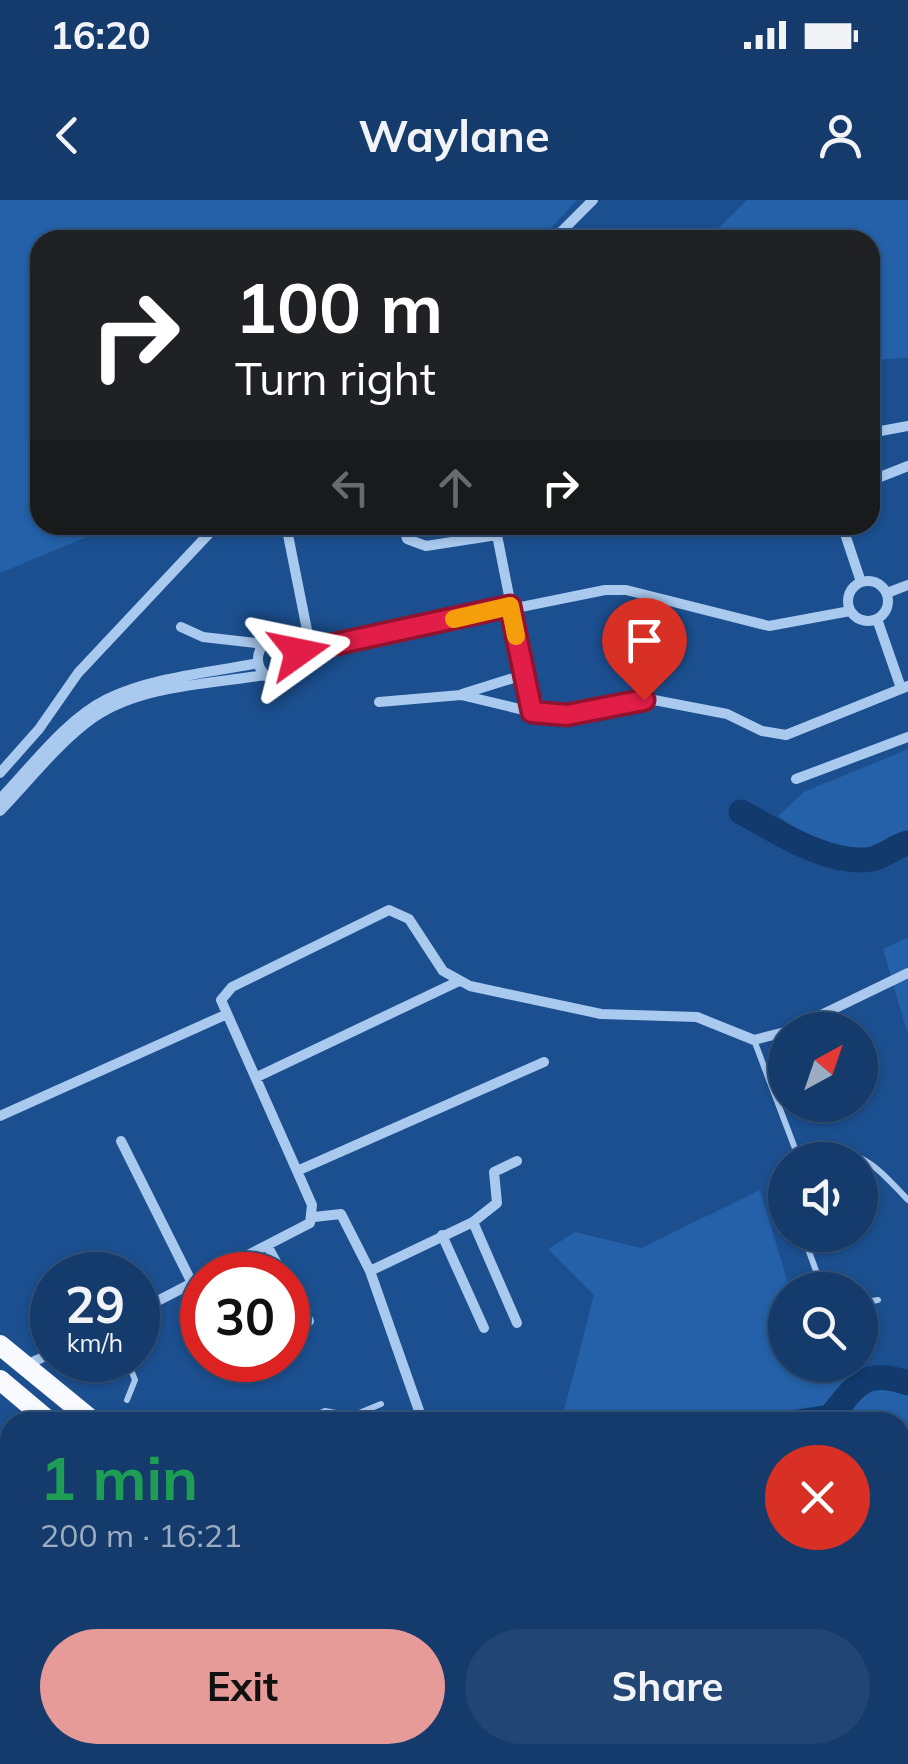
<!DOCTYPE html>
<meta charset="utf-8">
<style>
body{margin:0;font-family:Mulish,sans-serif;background:#214673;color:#f1f3f6;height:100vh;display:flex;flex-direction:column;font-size:38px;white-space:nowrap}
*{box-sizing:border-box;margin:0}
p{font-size:32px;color:#9dadc1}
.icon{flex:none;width:55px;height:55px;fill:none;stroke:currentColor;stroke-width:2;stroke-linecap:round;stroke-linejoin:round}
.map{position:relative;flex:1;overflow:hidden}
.details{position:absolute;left:0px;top:1212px;width:910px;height:352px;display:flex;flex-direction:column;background:#143b6b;border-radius:30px 30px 0 0;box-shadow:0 2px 8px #0004,0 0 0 2px #33557e}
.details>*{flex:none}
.top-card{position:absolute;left:30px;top:30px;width:850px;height:305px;border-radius:30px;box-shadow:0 2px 8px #0004,0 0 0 2px #33557e;background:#202124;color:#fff;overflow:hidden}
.needle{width:65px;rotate:40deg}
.buttons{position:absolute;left:768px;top:812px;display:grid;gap:20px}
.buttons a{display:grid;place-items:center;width:110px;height:110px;border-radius:50%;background:#143b6b;box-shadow:0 2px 8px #0004,0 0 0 2px #33557e;font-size:50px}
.speed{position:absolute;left:30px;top:1052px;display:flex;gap:20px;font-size:50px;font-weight:700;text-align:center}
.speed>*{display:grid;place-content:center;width:130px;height:130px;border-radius:50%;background:#143b6b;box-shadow:0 2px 8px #0004,0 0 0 2px #33557e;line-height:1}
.speed small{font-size:25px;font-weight:400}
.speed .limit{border:15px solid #d22;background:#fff;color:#111}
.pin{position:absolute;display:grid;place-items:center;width:85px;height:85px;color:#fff;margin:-102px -42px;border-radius:50% 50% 50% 0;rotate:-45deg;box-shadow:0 0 10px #0007}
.pin .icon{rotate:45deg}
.me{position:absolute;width:110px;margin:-55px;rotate:78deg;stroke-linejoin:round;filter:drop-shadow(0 0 8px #0008)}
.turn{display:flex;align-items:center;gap:35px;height:210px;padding:0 40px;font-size:45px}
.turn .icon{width:130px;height:130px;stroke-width:2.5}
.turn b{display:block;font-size:70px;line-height:85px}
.lanes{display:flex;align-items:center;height:95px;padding:0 40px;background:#0003;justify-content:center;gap:50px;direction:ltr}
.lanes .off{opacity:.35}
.round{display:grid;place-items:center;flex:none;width:105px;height:105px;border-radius:52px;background:#214673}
.overview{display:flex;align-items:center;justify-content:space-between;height:170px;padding:0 40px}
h1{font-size:60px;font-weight:700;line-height:75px;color:#1e9e55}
.primary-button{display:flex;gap:20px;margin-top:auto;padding:20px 40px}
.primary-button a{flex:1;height:115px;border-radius:60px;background:#e69b98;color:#111;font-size:40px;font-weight:700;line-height:115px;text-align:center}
.primary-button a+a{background:#214673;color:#f1f3f6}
.status{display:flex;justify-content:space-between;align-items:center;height:70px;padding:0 50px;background:#143b6b;direction:ltr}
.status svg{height:28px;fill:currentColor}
header{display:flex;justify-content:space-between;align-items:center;height:130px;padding:0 40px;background:#143b6b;font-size:45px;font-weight:700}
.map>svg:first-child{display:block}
.green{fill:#2461a8}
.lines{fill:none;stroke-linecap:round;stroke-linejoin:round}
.river{stroke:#123a6d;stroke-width:25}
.service{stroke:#a9c9ee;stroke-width:6}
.minor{stroke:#a9c9ee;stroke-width:10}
.trunk{stroke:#f8faff;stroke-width:20}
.route-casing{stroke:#92132f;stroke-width:25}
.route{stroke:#e11d48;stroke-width:18}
.slow{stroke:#f59e0b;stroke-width:18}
</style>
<div class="status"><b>16:20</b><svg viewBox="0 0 49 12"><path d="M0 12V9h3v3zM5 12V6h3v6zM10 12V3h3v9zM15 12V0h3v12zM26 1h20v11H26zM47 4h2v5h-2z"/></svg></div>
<header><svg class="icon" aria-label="back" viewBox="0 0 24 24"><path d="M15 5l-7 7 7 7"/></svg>Waylane<svg class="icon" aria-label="person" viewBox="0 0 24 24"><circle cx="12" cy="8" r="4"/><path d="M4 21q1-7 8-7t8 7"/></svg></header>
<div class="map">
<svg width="908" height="1564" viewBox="0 0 908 1564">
<rect width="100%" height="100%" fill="#1b4f8f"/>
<path class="green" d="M0,0h577l-37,40h-500v285h76l-116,48z
M747,0h161v158l-38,2v-120h-164z
M908,549v99l-80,4 -50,-36 26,-24z
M908,737v98l-25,-86z
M760,990l30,100h-5v75h48l5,8 70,1v174l-8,2v-128h-339l33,-127 -46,-46 27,-17 66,16z"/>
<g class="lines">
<path class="river" d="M741,612c36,19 81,50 124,48 18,-1 27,-13 43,-17
M798,1222l32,-5c27,-32 33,-49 78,-34
M444,1555l18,9
M666,1564l11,-9"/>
<path class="service" d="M754,840l45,119
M799,956c59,-11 70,3 109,44
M803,1035l20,55
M860,1103l18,-3
M127,1160l8,20 -8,20
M299,1222l26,-11 27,5 29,-12
M699,1564l10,-9"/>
<path class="minor" d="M553,40l40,-40
M870,233l38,-7
M870,281l38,-15
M286,325l25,125
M403,325l4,14 19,7 71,-11
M495,325l37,187
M842,325l19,57
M848 401a20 20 0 1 1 40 0a20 20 0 1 1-40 0Z
M887,393l21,-8
M877,419l24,69
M181,427l22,10 61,7
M258 459a21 21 0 1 1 42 0a21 21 0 1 1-42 0Z
M299,452l306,-62h21l143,36 81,-15
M462,494l61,-19
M379,502l82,-7 71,17 35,3 87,-15 73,14 35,17 24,4 122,-49
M0,573l39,-44 39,-56 139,-148
M796,579l112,-42
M0,599c32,-33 65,-79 107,-100 45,-22 102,-26 151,-36
M0,611c30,-31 58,-68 93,-93 47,-33 117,-34 172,-43
M790,830l118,-57
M544,862l-247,109 -76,-171 11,-13 157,-77 20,9 34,52 27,15 131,28 96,3 57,23 31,-8
M257,877l200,-95
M0,916l225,-101
M121,941l71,142
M314,1017l27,-3 29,57 53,151
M473,1022l24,-19 -3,-31 23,-11
M442,1035l42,93
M268,1047l15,28
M370,1071l103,-49 44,101
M209,1075l101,-52 2,-18 -15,-34
M288,1082l21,39
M138,1111l64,-33
M26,1165l26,-12
M900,1531l8,-11
M876,1564l6,-9"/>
<path class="trunk" d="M0,1145l94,77
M0,1180l50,42
M562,1555l11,9
M600,1555l11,9"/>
</g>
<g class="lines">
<defs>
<path id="route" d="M299,452l211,-46 22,106 35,3 77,-15"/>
</defs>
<use href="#route" class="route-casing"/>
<use href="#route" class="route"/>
<path class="slow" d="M454,419l56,-13 6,30"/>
</g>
</svg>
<div class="buttons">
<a><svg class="needle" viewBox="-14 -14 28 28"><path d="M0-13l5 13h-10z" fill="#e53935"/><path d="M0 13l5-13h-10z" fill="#9dadc1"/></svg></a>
<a><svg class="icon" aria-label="sound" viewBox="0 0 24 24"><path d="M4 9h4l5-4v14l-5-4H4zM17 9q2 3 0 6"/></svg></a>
<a><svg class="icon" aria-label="search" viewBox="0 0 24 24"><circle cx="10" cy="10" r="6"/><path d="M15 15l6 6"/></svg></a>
</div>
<div class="speed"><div>29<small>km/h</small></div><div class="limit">30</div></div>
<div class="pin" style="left:644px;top:500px;background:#d93025"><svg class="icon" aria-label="arrive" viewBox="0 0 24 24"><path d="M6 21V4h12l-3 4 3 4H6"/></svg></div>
<svg class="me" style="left:299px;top:452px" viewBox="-20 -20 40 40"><path d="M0-17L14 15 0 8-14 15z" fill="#e11d48" stroke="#fff" stroke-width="4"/></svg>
<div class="top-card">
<div class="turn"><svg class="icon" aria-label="right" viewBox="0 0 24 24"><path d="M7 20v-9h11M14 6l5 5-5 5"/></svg><div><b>100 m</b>Turn right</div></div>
<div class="lanes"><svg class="icon off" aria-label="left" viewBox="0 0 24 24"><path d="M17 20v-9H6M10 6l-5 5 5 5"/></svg><svg class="icon off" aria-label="ahead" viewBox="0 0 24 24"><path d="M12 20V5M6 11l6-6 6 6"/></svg><svg class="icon" aria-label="right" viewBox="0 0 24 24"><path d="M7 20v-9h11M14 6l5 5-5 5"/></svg></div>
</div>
<section class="details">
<div class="overview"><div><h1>1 min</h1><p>200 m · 16:21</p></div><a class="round" style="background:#d93025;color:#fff"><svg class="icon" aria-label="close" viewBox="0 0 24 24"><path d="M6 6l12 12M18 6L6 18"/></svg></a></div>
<div class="primary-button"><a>Exit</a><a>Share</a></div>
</section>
</div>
